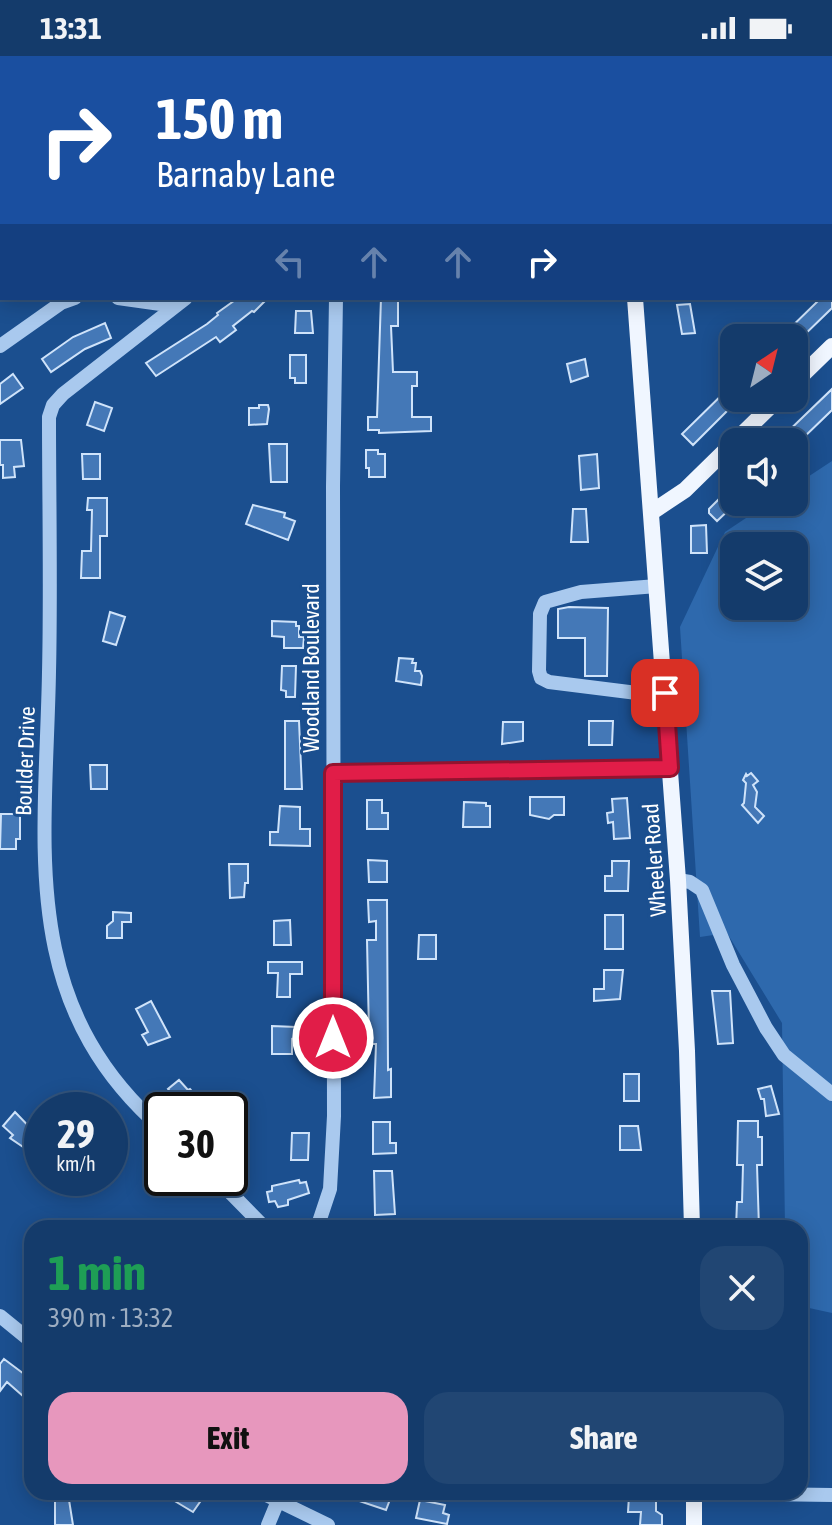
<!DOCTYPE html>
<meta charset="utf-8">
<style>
body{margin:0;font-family:"Asap Condensed",sans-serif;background:#214673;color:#f1f3f6;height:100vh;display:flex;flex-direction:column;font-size:30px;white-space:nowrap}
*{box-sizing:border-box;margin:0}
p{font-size:26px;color:#9dadc1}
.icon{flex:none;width:44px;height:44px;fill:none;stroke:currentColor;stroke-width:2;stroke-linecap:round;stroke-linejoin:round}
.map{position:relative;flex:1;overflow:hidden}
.drawer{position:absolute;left:24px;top:1164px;width:784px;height:280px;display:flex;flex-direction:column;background:#143b6b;border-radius:24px;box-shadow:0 4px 20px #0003,0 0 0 2px #33557e}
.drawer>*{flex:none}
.banner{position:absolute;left:0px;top:0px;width:832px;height:244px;box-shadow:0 4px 20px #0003,0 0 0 2px #33557e;background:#1a4fa0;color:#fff;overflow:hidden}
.needle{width:52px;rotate:35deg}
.tools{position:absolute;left:720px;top:268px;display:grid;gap:16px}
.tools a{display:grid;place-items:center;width:88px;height:88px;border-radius:16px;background:#143b6b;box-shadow:0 4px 20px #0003,0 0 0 2px #33557e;font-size:40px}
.speed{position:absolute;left:24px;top:1036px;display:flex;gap:16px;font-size:40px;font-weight:700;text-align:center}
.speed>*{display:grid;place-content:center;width:104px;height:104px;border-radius:50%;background:#143b6b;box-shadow:0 4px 20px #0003,0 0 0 2px #33557e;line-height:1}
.speed small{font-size:20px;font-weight:400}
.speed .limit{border:4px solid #111;border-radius:12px;background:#fff;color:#111}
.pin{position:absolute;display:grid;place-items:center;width:68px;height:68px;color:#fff;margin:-34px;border-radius:16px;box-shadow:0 4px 12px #0006}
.me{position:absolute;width:88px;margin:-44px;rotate:0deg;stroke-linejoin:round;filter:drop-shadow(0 0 6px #0008)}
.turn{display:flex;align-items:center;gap:28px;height:168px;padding:0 24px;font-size:36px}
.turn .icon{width:104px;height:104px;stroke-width:2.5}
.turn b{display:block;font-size:56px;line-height:68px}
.lanes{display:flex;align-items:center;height:76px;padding:0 24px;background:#0003;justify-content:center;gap:40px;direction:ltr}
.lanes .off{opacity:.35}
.round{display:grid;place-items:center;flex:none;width:84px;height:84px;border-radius:24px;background:#214673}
.summary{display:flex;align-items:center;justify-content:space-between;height:136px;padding:0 24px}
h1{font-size:48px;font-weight:700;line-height:60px;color:#1e9e55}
.action{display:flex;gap:16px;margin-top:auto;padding:16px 24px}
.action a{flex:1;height:92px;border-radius:24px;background:#e797bd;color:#111;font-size:32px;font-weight:700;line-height:92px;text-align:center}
.action a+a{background:#214673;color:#f1f3f6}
.status{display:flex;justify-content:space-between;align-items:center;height:56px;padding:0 40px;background:#143b6b;direction:ltr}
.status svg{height:22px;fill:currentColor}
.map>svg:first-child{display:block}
.green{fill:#2e69ad;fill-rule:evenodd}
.building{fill:#4478b7;stroke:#cfe3fa;stroke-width:2}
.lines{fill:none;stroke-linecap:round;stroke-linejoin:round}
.minor{stroke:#a9c9ee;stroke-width:14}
.major{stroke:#f0f6ff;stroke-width:16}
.route-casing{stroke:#92132f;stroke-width:20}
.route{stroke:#e11d48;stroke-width:14}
.labels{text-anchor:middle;stroke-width:6;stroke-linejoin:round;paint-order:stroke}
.street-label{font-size:22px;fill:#fff;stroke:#1b4f8f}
</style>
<div class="status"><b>13:31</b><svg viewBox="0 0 49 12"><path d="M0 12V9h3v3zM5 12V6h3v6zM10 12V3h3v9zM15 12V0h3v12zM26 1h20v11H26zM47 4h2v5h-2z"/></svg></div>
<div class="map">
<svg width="832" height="1469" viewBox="0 0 832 1469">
<rect width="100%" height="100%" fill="#1b4f8f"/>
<path class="green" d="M832,405v852l-32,-7v-78h-15l-3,-205 -55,-90 -27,4 -20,-310 45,-95 45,-30h24v-16zM734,490h60v60h-60z"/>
<path class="building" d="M238,242h30l-14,14 -2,-1 -19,15 3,4 -16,12 -4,-5 -60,39 -10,-13 61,-39 11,-9 -1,-2z
M381,242l17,1v27h-7l2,46h24v14h-5v31h19v14l-52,2v-3h-11v-13h9z
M821,242h11v10l-38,37v-7h-14z
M690,248l5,29 -13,1 -5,-29z
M296,255h15l2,22h-18z
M105,267l6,15 -26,11 -34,23 -9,-13 31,-22z
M290,299h16v28h-11v-5h-5z
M585,303l3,17 -17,6 -4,-18z
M13,318l10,14 -23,16v-20z
M734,327v21l-41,41 -11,-11z
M832,333v21l-33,32h-22z
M95,346l17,6 -8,23 -17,-6z
M259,349h9l1,4 -2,15 -18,1v-17h10z
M0,384h21l3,26 -10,1 1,10 -12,1v-13h-3z
M269,388h18v38h-16z
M366,394h12v4h7v23h-16v-9h-3z
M82,398h18v25h-17z
M597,398l2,34 -18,2 -2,-34z
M734,428v21l-17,16 -8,-8v-4z
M88,442h19v38h-7v42h-19l1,-27h9l1,-41h-5z
M253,449l32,8 -1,4 11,4 -7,19 -42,-16z
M573,453h13l2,33h-17z
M706,469l1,28h-16v-27z
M569,551l39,1 -1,68h-22v-38h-27v-29z
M110,556l15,5 -9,28 -13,-4z
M272,565l24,1v4h3v11h5l-1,11h-19v-11l-12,-1z
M399,602l14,1 -1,4h4l-1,8h5l2,5 -1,9 -25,-4z
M282,610h14l-1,31h-9v-6l-5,-1z
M285,665h14l3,68h-17z
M589,665h24l-1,24h-23z
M503,666h20v19l-21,3z
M90,709h17v24h-16z
M751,717l7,8 -5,4 4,7 -2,15 9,9 -6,7 -16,-18 2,-2 2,-20 -3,-3 3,-6 1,2z
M530,741h34v18h-10l-5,4 -19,-4z
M627,742l3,40 -16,1 -1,-17 -5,1 -1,-10 6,-1 -1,-13z
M367,744h15v13h6v16h-21z
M464,746l22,1v3h4v21h-27z
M280,750l20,1v22h10v17l-40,-1v-13h8z
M1,758h19v25h-4v10h-16z
M368,804l19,1v21h-18z
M612,805h17l-1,30h-23v-15h7z
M229,808h19v19h-3l-1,14 -14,1z
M368,844h19l1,170 3,-1v28l-17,1 2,-54h-5v-11h-2l-2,-93h9v-19l-7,1z
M113,856l18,1v9h-9v16h-15v-12l6,-5z
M605,859h18v34h-18z
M290,864l1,25h-17v-24z
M419,879h17v24h-18z
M268,906h34v12h-12v23h-13l1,-24h-10z
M604,914h19l-3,29 -26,2v-12h10z
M712,935h18l3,52 -15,1z
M151,945l19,36 -22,8 -6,-10 6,-3 -12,-23z
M272,970l24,1v13l-4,-1v15h-20z
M624,1018h15v27h-15z
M179,1024l9,10 2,-1 18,21h-22l-18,-21z
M771,1030l8,28 -13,2 -2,-17h-3l-3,-10z
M15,1056l25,26 -11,13 -19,-13 3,-3 -10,-9z
M738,1065h20v16h4v28h-5l2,63h-23l1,-26h5l1,-37h-6z
M373,1066h17v21h6v10l-23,1z
M620,1070h18l3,24h-21z
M292,1077h17l-1,27h-17z
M374,1115h18l3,43 -20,1z
M299,1124l1,3 6,-1 3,11 -21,7v5l-10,2 -3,-6 -6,1 -2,-10 5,-1v-5z
M4,1303l28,21v24l-25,-22 -7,9v-27z
M178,1436h12l12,7 -9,13 -20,-12z
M356,1436h31l5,2 -6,16 -33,-11z
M629,1440l27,2v13l6,4v10h-22l1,-13h-13z
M69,1444l4,25h-18v-24z
M420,1444l25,5 -2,8 6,2 -2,9 -31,-6z"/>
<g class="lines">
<path class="minor" d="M35,0l3,2
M752,0l2,2
M57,2l3,-2
M529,2l3,-2
M830,50l2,-3
M0,114l2,-2
M118,242l57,8
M0,290l61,-43 14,-5
M657,530l-76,6 -36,10 -5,12 -1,57 2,7 8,4 96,12 20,-1
M333,717l337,-5
M678,824l12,2 12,8 31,75 33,63 18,27 48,39
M162,1073c-146,-127 -116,-285 -113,-457 2,-85 0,-170 0,-255l4,-12 10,-11 123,-96
M216,1122l49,50
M317,1172l13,-39 4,-73 -1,-630 3,-188
M0,1260l32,26
M260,1436l68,33
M694,1437l138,2
M268,1469l12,-29"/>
<path class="major" d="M552,0l1,2
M635,242l43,582 9,171 5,177
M794,327l38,-37
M652,456l33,-22 94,-92
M694,1469v-33"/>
</g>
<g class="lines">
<defs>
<path id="route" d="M333,982v-265l337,-5 -5,-75"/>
</defs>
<use href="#route" class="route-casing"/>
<use href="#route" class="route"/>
</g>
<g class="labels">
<g class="street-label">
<text transform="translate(311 612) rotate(-90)" y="8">Woodland Boulevard</text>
<text transform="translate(25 705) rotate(-88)" y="8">Boulder Drive</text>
<text transform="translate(654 804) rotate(-94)" y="8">Wheeler Road</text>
</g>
</g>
</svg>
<div class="tools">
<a><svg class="needle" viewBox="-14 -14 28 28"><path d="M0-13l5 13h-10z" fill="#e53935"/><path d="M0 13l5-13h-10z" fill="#9dadc1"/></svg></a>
<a><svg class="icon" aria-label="sound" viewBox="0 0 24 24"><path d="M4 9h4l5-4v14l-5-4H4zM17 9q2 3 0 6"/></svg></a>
<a><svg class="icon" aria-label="layers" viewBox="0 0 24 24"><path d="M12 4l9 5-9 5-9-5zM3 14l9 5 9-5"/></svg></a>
</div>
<div class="speed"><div>29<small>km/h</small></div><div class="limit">30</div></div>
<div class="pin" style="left:665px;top:637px;background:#d93025"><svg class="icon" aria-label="arrive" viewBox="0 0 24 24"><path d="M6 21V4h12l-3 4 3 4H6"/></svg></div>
<svg class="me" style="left:333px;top:982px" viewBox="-20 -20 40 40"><circle r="17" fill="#e11d48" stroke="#fff" stroke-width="3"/><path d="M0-11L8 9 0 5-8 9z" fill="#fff"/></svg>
<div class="banner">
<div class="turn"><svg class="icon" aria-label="right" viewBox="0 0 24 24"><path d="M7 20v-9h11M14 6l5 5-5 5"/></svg><div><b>150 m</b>Barnaby Lane</div></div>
<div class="lanes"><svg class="icon off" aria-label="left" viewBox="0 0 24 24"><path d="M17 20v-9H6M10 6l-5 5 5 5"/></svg><svg class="icon off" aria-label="ahead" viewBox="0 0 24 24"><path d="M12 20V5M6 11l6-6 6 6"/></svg><svg class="icon off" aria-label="ahead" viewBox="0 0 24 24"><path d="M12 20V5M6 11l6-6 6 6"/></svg><svg class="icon" aria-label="right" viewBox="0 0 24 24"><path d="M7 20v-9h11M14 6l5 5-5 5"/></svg></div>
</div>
<section class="drawer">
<div class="summary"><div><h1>1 min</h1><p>390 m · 13:32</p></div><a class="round"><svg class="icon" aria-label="close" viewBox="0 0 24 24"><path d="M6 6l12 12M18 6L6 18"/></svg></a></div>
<div class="action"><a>Exit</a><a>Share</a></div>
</section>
</div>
